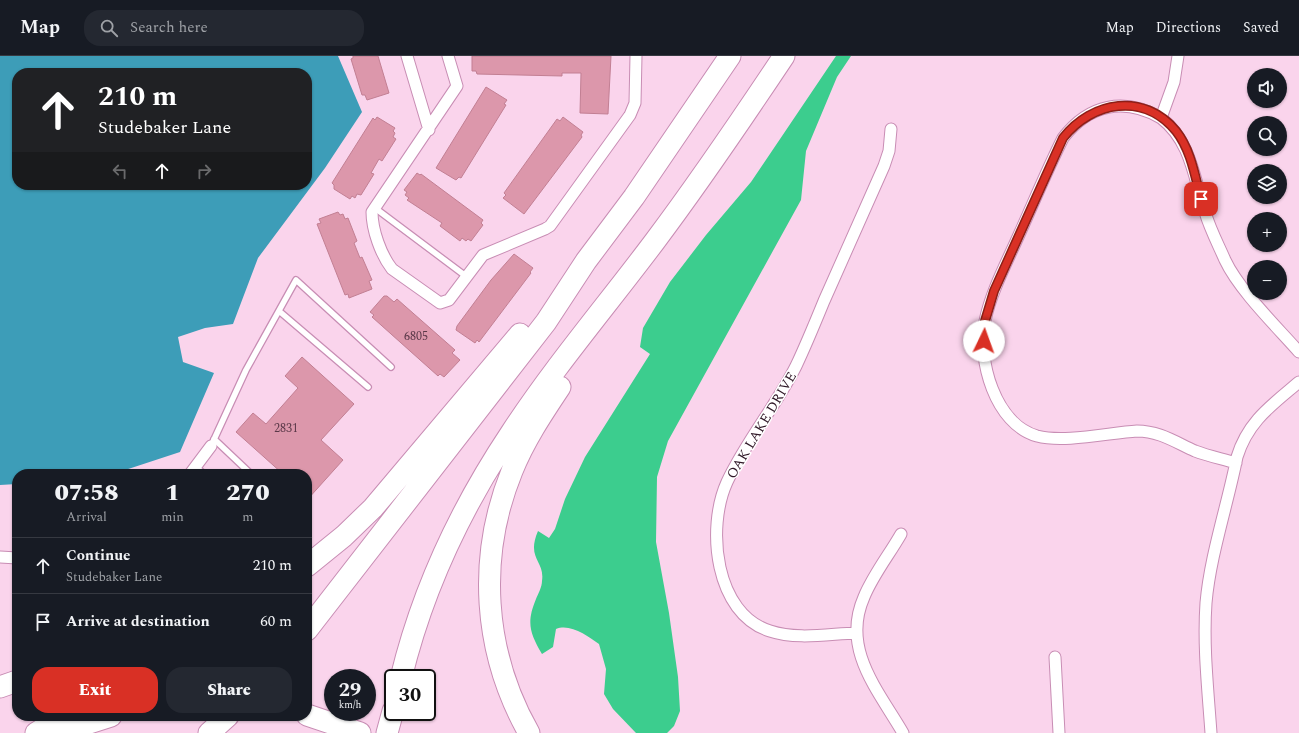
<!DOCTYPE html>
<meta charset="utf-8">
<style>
body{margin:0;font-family:Spectral,serif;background:#242831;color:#f1f3f6;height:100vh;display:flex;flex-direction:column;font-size:15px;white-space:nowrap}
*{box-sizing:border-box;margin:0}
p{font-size:13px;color:#9ea1a6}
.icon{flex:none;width:22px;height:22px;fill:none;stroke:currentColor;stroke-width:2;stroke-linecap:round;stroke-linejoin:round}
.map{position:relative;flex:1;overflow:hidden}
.side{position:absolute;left:12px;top:413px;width:300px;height:252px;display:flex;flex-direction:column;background:#171b24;border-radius:16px;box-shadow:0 1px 3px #0004}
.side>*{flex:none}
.guide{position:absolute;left:12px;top:12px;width:300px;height:122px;border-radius:16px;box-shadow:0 1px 3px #0004;background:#202124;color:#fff;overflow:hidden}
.buttons{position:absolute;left:1247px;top:12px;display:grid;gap:8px}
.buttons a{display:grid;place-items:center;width:40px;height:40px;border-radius:50%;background:#171b24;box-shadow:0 1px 3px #0004;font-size:20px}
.speed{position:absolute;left:324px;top:613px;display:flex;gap:8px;font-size:20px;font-weight:700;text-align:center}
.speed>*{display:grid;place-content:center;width:52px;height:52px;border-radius:50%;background:#171b24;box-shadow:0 1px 3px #0004;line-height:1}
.speed small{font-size:10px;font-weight:400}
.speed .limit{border:2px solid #111;border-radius:6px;background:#fff;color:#111}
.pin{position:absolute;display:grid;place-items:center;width:34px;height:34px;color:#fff;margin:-17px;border-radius:8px;box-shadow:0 2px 6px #0006}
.me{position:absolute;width:44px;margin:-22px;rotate:3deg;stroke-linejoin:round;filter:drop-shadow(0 0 3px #0008)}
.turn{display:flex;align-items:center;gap:14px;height:84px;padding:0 20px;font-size:18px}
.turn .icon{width:52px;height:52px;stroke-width:2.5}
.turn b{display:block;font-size:28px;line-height:34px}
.lanes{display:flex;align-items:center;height:38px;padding:0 20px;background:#0003;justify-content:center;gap:20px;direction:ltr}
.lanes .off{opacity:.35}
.eta{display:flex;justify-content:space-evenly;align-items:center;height:68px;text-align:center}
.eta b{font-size:24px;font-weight:800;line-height:28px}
.action{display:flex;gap:8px;margin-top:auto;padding:8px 20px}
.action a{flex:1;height:46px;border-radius:16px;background:#d93025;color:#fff;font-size:16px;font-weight:800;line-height:46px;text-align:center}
.action a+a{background:#242831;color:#f1f3f6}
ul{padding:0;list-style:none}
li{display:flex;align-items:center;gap:12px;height:56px;padding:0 20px;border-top:1px solid #363941}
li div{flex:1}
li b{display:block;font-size:15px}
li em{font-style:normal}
header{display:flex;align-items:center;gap:24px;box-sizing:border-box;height:56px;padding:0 20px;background:#171b24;border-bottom:1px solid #363941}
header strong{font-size:19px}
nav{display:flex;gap:22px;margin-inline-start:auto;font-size:14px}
.search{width:280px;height:36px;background:#242831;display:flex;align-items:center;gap:10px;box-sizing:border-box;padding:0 14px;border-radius:16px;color:#9ea1a6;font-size:15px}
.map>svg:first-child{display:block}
.green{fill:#3ccd8e}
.water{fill:#3d9db8;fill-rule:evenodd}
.building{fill:#dc97ab;stroke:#c27f93}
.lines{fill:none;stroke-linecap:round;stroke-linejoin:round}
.lane-casing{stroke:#c88db4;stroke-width:8}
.street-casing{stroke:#c88db4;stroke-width:13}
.highway-casing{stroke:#c88db4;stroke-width:23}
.lane{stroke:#fff;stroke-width:5.5}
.street{stroke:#fff;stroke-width:11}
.highway{stroke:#fff;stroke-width:21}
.route-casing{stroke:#8d1f18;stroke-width:10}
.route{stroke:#d93025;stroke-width:7}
.labels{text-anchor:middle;stroke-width:3;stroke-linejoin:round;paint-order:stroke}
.number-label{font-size:12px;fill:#5a3848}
.street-label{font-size:14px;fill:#2f1827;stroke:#fff}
</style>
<header>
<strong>Map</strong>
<div class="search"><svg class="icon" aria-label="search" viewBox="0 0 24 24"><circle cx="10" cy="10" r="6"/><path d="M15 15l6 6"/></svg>Search here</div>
<nav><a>Map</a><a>Directions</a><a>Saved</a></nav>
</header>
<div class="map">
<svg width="1299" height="677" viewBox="0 0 1299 677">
<rect width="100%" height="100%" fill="#fad4ec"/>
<path class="green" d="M836,0h15l-14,21 -31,74 -5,49 -133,241 -11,36 -1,65 13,71 9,64 2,34 -6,15 -7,7h-31l-23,-24 -9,-15 2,-25 -7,-25c-11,-8 -29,-21 -43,-15l-3,18 -11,7c-12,-21 -16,-31 -6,-55 2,-5 6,-12 6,-18 3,-21 -16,-22 -4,-50l11,7 6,-9 10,-30 20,-42 65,-103 -10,-7 3,-19 27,-46 36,-47 45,-53z"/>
<path class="water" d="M0,0h338l24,56 -37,56 -67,90 -25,66 -28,4 -27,9 5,25 31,11 -34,79 -67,22h-96v10l-17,1zM17,17h290v112h-290z"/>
<path class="building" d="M353,0h25l11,37 -22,7 -2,-5h-3l-11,-36 2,-1z
M472,0h139l-3,58 -28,-1 1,-40h-19v3l-85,-2 -1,-3h-4z
M486,31l21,13 -3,4 2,1 -45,73 -2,-1 -3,3 -20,-12z
M377,61l18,11 -2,3 2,2 -2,4 3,2 -14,22 -3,-2 -8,14 3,1 -13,21 -4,-1 -2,4 -3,-2 -2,3 -16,-10v-4l-2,-2 41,-65 2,2z
M563,61l20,15 -2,3 1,2 -58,77 -21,-16 3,-3 -2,-2 53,-74 3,2z
M417,117l3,2 1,-1 62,46 -2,3 2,2 -12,16 -3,-2 -2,2 -4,-3 -2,3 -20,-15 2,-3 -35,-23 2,-2 -4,-3 2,-3 -3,-2z
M338,156l2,3 3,-1 2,5 3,-1 9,23 -3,2 6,15 2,-1 10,23 -3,1 3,8 -23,9 -1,-4 -3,1 -28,-71 4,-1 -2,-4z
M514,198l19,14 -3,4 1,1 -52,69 -2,-2 -2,3 -19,-13 1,-4 34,-46z
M384,240h3l7,6 3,-3 58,51 -3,3 8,7 -16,17 -4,-3 -2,2 -66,-59 2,-2 -4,-3z
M302,301l52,47 -33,36 22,20 -36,40v-26h-24l-47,-42 17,-19 13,11 32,-36 -13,-12z"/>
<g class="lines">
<defs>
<path id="lane" d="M375,152l92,69
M279,255l89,76
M214,383l37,35
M211,390l35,-76 50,-90 95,87
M195,410l9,8"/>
<path id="street" d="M407,0l22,74
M448,0l9,30 -85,126c0,18 9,43 20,57l48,34 9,-3 34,-45 62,-26 5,-3 80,-111 5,-12 1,-47
M1178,0l-4,26 -13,36c30,23 33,60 44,94 5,17 13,32 20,48 14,30 52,67 74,92
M1161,62c-37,-21 -72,-14 -98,20 -16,32 -30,66 -45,99 -12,27 -27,55 -33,84 -8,39 10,103 52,115 27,7 71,-3 100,-5 22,0 38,11 58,20 13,5 28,8 41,12
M190,418l21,-28
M901,478c-12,21 -28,41 -37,63 -23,52 14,93 39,136
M0,501l17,1
M856,577c-28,1 -59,7 -86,-2 -55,-17 -64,-103 -43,-149 19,-41 49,-76 69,-116 10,-21 19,-43 28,-65 20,-45 40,-90 60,-135l5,-15 2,-22
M1055,601l4,76
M1211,677c-3,-43 -8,-87 -5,-130 4,-47 22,-100 31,-146 11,-36 35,-52 62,-75"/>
<path id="highway" d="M307,510l37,-30 29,-28 147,-174
M307,574l239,-308 40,-61 48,-64 96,-141
M401,622c21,-87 60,-170 110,-245 44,-67 96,-128 144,-192 45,-60 87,-122 129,-185
M0,631l17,-6
M307,659l53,18
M36,677l28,-17
M58,677l53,-17
M209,677l19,-17
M387,677l6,-22
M529,677c-46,-81 -52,-176 -17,-262 12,-30 30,-57 48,-84"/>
</defs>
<use href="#lane" class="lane-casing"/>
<use href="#street" class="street-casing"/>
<use href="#highway" class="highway-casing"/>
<use href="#lane" class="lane"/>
<use href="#street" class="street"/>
<use href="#highway" class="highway"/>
</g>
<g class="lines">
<defs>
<path id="route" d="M984,285l1,-20 9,-30 69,-153c29,-37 81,-46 113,-7 15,19 19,45 25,68"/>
</defs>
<use href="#route" class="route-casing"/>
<use href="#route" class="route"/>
</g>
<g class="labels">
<g class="number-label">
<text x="416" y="284">6805</text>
<text x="286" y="376">2831</text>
</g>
<g class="street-label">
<text transform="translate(761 369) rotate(-59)" y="5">OAK LAKE DRIVE</text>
</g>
</g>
</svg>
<div class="buttons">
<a><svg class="icon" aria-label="sound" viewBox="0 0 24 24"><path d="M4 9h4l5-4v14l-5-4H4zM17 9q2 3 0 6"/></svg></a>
<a><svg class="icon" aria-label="search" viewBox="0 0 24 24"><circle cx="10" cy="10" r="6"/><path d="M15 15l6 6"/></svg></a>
<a><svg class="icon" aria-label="layers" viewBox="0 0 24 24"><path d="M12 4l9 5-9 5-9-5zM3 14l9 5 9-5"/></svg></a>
<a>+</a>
<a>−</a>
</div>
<div class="speed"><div>29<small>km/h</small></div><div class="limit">30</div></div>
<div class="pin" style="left:1201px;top:143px;background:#d93025"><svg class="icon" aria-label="arrive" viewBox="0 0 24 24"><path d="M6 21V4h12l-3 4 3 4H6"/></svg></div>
<svg class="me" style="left:984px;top:285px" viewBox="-20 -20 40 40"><circle r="19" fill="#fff"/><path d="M0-13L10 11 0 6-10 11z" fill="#d93025"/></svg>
<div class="guide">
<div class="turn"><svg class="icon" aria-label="ahead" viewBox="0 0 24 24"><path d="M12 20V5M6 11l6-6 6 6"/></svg><div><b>210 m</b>Studebaker Lane</div></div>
<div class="lanes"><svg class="icon off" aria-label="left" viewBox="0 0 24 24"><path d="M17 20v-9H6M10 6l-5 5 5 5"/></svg><svg class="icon" aria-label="ahead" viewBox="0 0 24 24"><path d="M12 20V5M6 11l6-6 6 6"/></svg><svg class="icon off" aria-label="right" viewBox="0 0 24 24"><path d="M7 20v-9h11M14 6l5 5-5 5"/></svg></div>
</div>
<section class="side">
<div class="eta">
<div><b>07:58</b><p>Arrival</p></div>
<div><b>1</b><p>min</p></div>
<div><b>270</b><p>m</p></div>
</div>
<ul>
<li><svg class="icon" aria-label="ahead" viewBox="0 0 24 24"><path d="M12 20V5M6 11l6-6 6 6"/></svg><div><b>Continue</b><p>Studebaker Lane</p></div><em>210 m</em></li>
<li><svg class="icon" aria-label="arrive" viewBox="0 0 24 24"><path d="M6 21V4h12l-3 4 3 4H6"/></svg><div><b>Arrive at destination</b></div><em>60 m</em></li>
</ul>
<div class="action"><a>Exit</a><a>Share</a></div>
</section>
</div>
